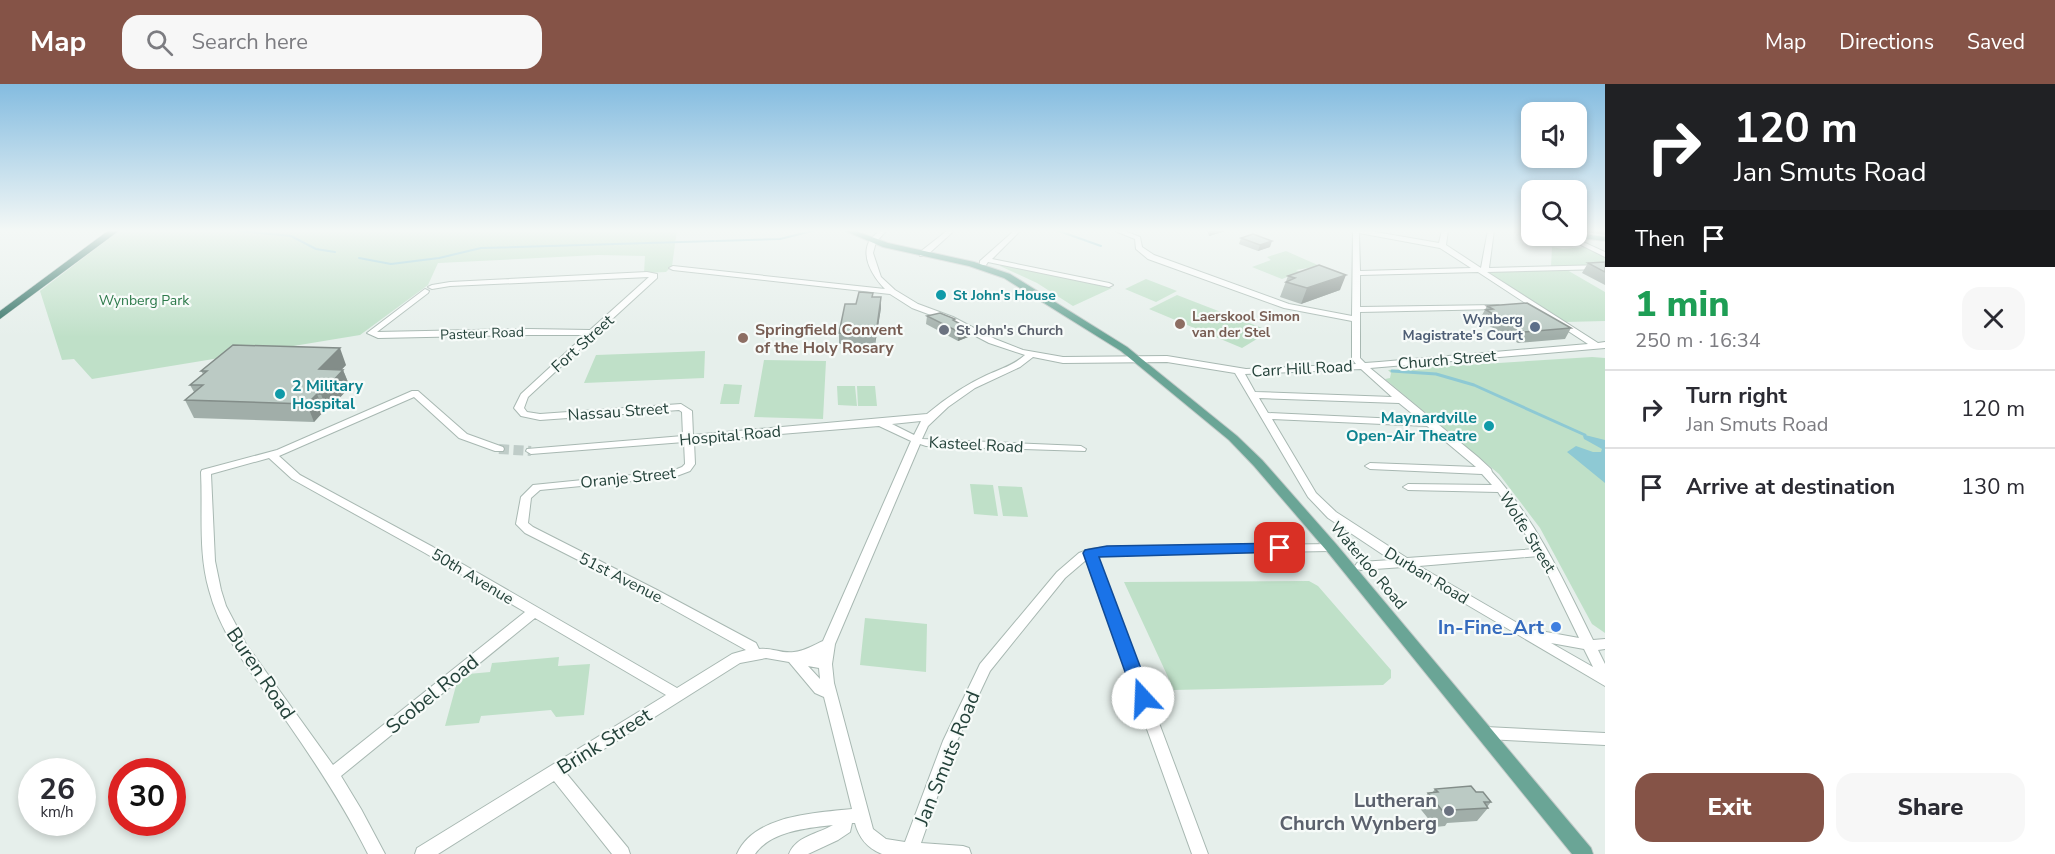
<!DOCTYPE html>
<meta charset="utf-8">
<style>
body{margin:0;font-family:"Nunito Sans",sans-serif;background:#f7f7f7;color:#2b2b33;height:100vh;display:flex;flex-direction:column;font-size:22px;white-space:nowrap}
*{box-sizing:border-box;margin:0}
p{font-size:20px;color:#7c7c81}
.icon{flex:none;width:33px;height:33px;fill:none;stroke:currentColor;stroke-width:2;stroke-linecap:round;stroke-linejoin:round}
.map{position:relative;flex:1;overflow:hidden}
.drawer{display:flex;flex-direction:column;background:#fff;width:450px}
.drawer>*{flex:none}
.top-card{background:#202124;color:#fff;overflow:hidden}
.fabs{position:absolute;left:1521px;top:18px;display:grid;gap:12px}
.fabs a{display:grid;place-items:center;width:66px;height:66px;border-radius:12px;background:#fff;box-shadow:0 3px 9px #0003;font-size:30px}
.speed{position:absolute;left:18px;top:674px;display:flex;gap:12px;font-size:30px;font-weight:700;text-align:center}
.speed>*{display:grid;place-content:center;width:78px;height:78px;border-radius:50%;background:#fff;box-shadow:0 3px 9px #0003;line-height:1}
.speed small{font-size:15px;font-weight:400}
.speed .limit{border:9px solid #d22;background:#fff;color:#111}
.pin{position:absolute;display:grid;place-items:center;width:51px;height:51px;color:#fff;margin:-26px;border-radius:12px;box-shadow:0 3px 9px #0006}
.me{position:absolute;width:66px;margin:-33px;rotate:340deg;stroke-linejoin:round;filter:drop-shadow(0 0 4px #0008)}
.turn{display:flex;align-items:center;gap:21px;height:126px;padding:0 30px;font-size:27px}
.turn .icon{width:78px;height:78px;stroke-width:2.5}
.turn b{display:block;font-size:42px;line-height:51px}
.then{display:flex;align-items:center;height:57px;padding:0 30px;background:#0003;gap:12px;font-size:22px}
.round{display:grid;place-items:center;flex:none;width:63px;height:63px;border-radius:18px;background:#f7f7f7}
.head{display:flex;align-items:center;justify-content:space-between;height:102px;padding:0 30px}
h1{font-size:36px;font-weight:800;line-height:45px;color:#1e9e55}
.button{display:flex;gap:12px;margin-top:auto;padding:12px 30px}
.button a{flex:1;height:69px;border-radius:18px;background:#855347;color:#fff;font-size:24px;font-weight:800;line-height:69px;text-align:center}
.button a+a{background:#f7f7f7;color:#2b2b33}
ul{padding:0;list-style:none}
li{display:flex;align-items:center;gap:18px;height:78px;padding:0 30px;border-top:2px solid #e1e1e2}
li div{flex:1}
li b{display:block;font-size:22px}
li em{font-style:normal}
header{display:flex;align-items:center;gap:36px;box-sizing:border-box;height:84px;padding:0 30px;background:#855347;color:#fff}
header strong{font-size:28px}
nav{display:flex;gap:33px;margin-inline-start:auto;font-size:21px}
.search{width:420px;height:54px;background:#f7f7f7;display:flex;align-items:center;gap:15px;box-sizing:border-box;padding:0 21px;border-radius:18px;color:#7c7c81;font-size:22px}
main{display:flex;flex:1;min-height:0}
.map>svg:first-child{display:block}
.green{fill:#bfe0c8}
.water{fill:#8ec9d4}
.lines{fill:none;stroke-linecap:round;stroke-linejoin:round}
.stream-far1{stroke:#8ec9d4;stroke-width:2}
.stream{stroke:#8ec9d4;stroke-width:3}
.minor-tunnel{stroke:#bfccc8;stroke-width:10;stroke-dasharray:10 4.5;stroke-linecap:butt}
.minor-casing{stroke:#a8b8b2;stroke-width:2}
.major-casing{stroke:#c2cac8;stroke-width:2}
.highway-casing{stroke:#c2cac8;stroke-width:1}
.minor{fill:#fff;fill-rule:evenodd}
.major{fill:#6aa596;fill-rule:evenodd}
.highway{fill:#2f6f62;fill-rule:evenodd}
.wall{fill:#a1aea9}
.shaded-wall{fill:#838d89}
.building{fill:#bbcac4;stroke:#838d89;stroke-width:1.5}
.route{fill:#1a73e8;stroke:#114b97;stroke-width:1.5}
.culture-dot{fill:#0f9aa8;stroke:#f7fbf9;stroke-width:2}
.education-dot{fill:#8d6e63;stroke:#f7fbf9;stroke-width:2}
.service-dot{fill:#5c6f8a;stroke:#f7fbf9;stroke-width:2}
.worship-dot{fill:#6b7280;stroke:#f7fbf9;stroke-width:2}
.shop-dot{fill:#3f7fe0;stroke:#f7fbf9;stroke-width:2}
.labels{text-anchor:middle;stroke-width:4.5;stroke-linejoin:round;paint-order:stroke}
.far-culture-label{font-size:14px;font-weight:bold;fill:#0d838f;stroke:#f7fbf9;text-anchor:start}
.far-park-label{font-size:14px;fill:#2d7a4b;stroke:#f7fbf9}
.far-education-label{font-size:14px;font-weight:bold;fill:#785e54;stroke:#f7fbf9;text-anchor:start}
.far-service-label{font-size:14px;font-weight:bold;fill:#4e5e75;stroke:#f7fbf9;text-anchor:end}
.far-worship-label{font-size:14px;font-weight:bold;fill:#5b616d;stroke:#f7fbf9;text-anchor:start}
.far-street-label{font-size:14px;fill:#24423a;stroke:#f7fbf9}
.education-label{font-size:16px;font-weight:bold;fill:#785e54;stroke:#f7fbf9;text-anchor:start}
.street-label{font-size:16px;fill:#24423a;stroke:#f7fbf9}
.culture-label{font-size:16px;font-weight:bold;fill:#0d838f;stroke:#f7fbf9;text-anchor:start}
.near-shop-label{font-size:20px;font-weight:bold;fill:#366cbe;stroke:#f7fbf9;text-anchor:end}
.near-street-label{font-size:20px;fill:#24423a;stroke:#f7fbf9}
.near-worship-label{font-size:20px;font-weight:bold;fill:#5b616d;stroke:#f7fbf9;text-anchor:end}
</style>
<header>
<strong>Map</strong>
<div class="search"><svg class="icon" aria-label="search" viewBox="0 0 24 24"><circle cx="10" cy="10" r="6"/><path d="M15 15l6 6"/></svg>Search here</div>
<nav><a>Map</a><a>Directions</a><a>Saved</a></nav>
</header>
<main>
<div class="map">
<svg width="1605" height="770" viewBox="0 0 1605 770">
<rect width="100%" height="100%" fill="#e6efeb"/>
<path class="green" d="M120,146h557l-5,36 -6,6 -22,1 1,-17 -47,-1 -160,8 -10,22 -68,50 -268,44 -18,-20 -12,1 -22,-69z
M1552,163l11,2 21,-2 21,10v9l-54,1z
M1286,167l34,15 -24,4 4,2 -18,7 -30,-12 19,-7 -4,-3z
M1000,182l1,-1 111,23 -39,18 -36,-23z
M1567,186l38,22v29l-41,1 -79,-50z
M1146,195l31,12 -21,11 -31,-13z
M1177,211l93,36 -28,17 -93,-39z
M705,267l-1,27 -120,5 12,-28z
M1592,273l13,1v275l-13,-9 -52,-96 -41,-54 -114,-95 5,-1 1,-5 -3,-3z
M764,276l62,1 -3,58 -69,-2z
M724,300l18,1 -3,19h-19z
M837,302h18l2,20 -19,-1z
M857,302h18l2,20h-19z
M970,400l23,1 5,31 -24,-2z
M998,402l24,1 6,30 -25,-1z
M1309,497l9,5 73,84v8l-8,7 -209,5 -50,-108z
M865,534l62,6 -1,48 -66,-7z
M559,573l-1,9 32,-2 -6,51 -28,2 -5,-7 -70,6 -2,7 -34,3 12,-44 11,-8 22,-2 2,-9z"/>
<path class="water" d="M1585,351l20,5v43l-38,-31 9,-6 17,6h8l1,-3 -18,-10 -1,-3z"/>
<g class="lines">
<path class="stream-far1" d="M233,146l58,6 25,13 19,3
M1056,146l45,16
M716,157l64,-2 36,-9
M359,174l32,6 48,-6 42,-10 233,-7"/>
<path class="stream" d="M1392,287l44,3 38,11 111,50"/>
<path class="minor-tunnel" d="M499,365l32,2"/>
<defs>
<path id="minor" d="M881,146h6l-11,12 -3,11 8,24 14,13 23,14 35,13 42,22 28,11 40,7 104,-1 79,13 110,-5 -4,-5v-38l-68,-13 -136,-49 -12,-10 -1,-10 -20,-8 -1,-1h8l18,7 2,10 12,8 135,49 63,12 1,-86h11l75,13 3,-13h6l-2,15 35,23 7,-38h6l-5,38 116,-3v4l-118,3 111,71 7,-1v6l-235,20 108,89 13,12 1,3c44,48 72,109 101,168l12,-1v10l-7,1 7,14v22l-202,-119 -42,3 -4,-1 -2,-3 2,-3 4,-1 30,-2 -63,-42 -20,-21 -73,-124 -68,-11 -104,1 -30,-6 -13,10 -45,21 -27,19 -20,19 -6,13 159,7 5,3 -1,2 -159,-5 -6,-2 -85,200 -3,20 2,19 39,146 13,10 19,3 38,-101 37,-77 77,-92 22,-19 11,-4 17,-2 228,-3 2,3 -2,3 -4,1 -224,4 -10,2 111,297h-16l-106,-294 -21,18 -75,93 -33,70 -36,102 42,3 6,2 2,6h-89c-15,-6 -23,-16 -27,-31h-3l-2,9 -12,8 -30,14h-19c7,-18 29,-20 44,-29 -26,3 -62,6 -78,29h-18c17,-39 78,-41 115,-45l-28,-112 -9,-4 -26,-31 -23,-4 -26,5 -174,110 62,75 2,6h-18l-58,-73 -116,73h-23l2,-6 249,-153 -131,-77 -194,158 20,33 24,45h-17c-23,-46 -51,-89 -81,-132 -29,-41 -65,-82 -78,-132 -11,-38 -6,-79 -8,-118l1,-2 75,-20 135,-59h6l49,43 36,13 1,2 -1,2h-8l-36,-13 -45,-41 -135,59 21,19 133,72 244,141 55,-34 14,-4 -97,-54 -124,-63 -9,-9 5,-27 12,-12 139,-14 10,-4 3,-3 -1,-22 -153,12 -5,-3 1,-2 156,-13 -1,-24 -3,-2 -139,10 -19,-4 -7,-8 7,-14 64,-59h-57l-150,3 -11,-5 58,-44 4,2 -1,2 -51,39 151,-3 62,1 59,-53 -199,9 -18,3 -4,-2 4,-2 18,-3 197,-10 10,2v4l-59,54v3l-4,1 -66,61 -4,11 3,4 13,2 141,-10 11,7 1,24 234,-21c18,-15 38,-29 60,-39 13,-6 27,-10 38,-20l-36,-12 -42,-22 -35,-13 -22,-14 -217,-24 -4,-2 4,-2 212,23c-12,-12 -25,-33 -15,-49 3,-4 7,-7 11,-10zM1359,149l81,15 31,20 -111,3zM1478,188l110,72 -209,18 -14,1 -5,-5v-46l138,-3 4,-2 -4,-2 -138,2v-32zM1361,285l31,28 -137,-5 -10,-18zM1259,314l140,5 21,17 -152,-7zM1272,335l155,7 49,41 -106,-4 -5,3 5,3 112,5 10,11 -84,-1 -5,3 5,3 90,2 37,57 -128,9 -71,-46 -20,-19zM921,337l-7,14 -22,-11zM879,342l32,15 -88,200c-9,4 -19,10 -29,11 -12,2 -23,-5 -35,-3l-3,-6 -99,-53 -124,-63 -5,-4 3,-25 9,-8 134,-13 16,-6 5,-7 -1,-23zM269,374l23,21 133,74 100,59 -192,153 -87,-121 -20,-38 -5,-16 -6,-29 -4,-87zM1539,472l40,82 -44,-8 -4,1 -112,-65zM1551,559l33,6 9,18zM808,582l11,2 1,11z
M948,146h7l-29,26h-6v-4z
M1015,146h6l-29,29 117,24 4,2 -4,2 -121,-25 -2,3h-6v-4z
M1563,152h7l35,16v5z
M1486,643l119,6v12l-119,-6 -5,-2 -2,-4 2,-4z"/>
<path id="major" d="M843,146h10l35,13 86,19 36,12 117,73 110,89 25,24 74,84 255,304 2,6h-21l-246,-304 -72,-84 -25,-26 -108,-89 -117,-73 -35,-12 -86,-19z
M1576,149l29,4v4l-32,-4 3,-1z"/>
<path id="highway" d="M109,146h11l-120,89v-8z"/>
</defs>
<use href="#minor" class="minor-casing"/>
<use href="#major" class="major-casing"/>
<use href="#highway" class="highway-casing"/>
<use href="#minor" class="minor"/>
<use href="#major" class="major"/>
<use href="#highway" class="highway"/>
</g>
<path class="wall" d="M1205,146h24l-20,6 -2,-5z
M1577,146h28v5l-27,-4z
M1241,154l29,9 -12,4 -19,-7z
M1605,178v23l-23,-12 6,-10z
M1288,192l52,14 -39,14 -21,-7z
M872,213h9v11l-6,37 -36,-1v-11l17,-29z
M1487,222l84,22 -6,11 -47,4 -37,-22 1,-4h-1z
M927,232l28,5 14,8 -1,8 -10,4 -32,-17z
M346,281l-5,5h2l7,17 -23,24h-3l-10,11 -120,-4 -9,-18 9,-8 -4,-7 13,-11 -2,-3z
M1435,705l41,3 15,10 -4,5 1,1 -11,13 -30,2 -2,3 -10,1 -17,-21 10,-13h4z"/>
<path class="shaded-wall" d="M1211,146h18l-20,6z
M1272,157l-2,6 -12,4 2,-6z
M1346,191l-6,15 -39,14 6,-16z
M881,213v11l-6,37 1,-11z
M969,245l-1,8 -10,4 1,-9z
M340,264l6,17 -20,21 -7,-17z
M343,286l7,17 -23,24 -6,-17z
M317,310l7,17 -10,11 -7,-18z"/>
<path class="building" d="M1253,150l19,7 -12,4 -19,-7z
M1605,178v10l-17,-9z
M1319,181l27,10 -39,13 -21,-6 9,-4 -7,-2z
M859,208l14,1 -1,4h9l-5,37 -37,-1 6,-29h11z
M1527,219l44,25 -47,4 -38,-22 7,-1 -6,-3z
M940,229l15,6 -2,1 16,9 -10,3 -32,-16z
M233,261l107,3 -21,21 24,1 -22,24h-4l-10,10 -122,-4 18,-15h-13l17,-14h-6z
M1471,702l5,6h7l8,10h-7l4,6 -35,2 2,3 -10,1 -17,-21 10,-1 -3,-3z"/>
<linearGradient id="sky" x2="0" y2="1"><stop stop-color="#84bce0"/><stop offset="0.58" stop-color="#f4f8f6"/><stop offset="1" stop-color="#f4f8f6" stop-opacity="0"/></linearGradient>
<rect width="1605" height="253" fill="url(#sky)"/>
<path class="route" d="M1280,459l8,5 -3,4 -186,5 53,141 -3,5 -6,2 -7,-2 -53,-150 2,-3 22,-4z"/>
<g class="culture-dot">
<circle cx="941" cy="211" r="6"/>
<circle cx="280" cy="310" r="6"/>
<circle cx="1489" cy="342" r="6"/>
</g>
<g class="education-dot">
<circle cx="1180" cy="240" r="6"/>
<circle cx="743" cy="254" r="6"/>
</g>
<circle class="service-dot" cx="1535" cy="243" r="6"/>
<g class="worship-dot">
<circle cx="944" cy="246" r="6"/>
<circle cx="1449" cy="727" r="6"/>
</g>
<circle class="shop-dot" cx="1556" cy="543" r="6"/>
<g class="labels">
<g class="far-culture-label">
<text x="953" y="216">St John's House</text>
</g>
<g class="far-park-label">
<text x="144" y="221">Wynberg Park</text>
</g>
<g class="far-education-label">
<text x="1192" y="237">Laerskool Simon<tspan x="1192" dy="16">van der Stel</tspan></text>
</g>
<g class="far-service-label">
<text x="1523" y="240">Wynberg<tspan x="1523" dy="16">Magistrate's Court</tspan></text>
</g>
<g class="far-worship-label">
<text x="956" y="251">St John's Church</text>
</g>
<g class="far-street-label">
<text transform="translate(482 249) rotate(-2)" y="5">Pasteur Road</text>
</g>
<g class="education-label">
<text x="755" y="251">Springfield Convent<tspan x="755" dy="18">of the Holy Rosary</tspan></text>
</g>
<g class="street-label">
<text transform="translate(582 259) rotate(-42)" y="6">Fort Street</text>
<text transform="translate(1447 275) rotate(-5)" y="6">Church Street</text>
<text transform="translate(1302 284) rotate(-3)" y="6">Carr Hill Road</text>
<text transform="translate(618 327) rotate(-4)" y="6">Nassau Street</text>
<text transform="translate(730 351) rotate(-5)" y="6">Hospital Road</text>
<text transform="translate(976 360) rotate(3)" y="6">Kasteel Road</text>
<text transform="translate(628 393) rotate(-6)" y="6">Oranje Street</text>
<text transform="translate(1528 448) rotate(58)" y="6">Wolfe Street</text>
<text transform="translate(1369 481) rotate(50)" y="6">Waterloo Road</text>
<text transform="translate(1427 491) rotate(31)" y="6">Durban Road</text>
<text transform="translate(473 492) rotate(31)" y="6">50th Avenue</text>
<text transform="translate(621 493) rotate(27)" y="6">51st Avenue</text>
</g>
<g class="culture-label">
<text x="292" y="307">2 Military<tspan x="292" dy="18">Hospital</tspan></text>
<text x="1477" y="339" text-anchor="end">Maynardville<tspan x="1477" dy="18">Open-Air Theatre</tspan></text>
</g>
<g class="near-shop-label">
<text x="1544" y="550">In-Fine_Art</text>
</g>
<g class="near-street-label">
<text transform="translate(261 589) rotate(56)" y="7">Buren Road</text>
<text transform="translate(432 610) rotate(-39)" y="7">Scobel Road</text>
<text transform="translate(604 657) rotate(-32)" y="7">Brink Street</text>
<text transform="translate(947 674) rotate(-68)" y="7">Jan Smuts Road</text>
</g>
<g class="near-worship-label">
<text x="1437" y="723">Lutheran<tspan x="1437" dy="23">Church Wynberg</tspan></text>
</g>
</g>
</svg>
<div class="fabs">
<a><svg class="icon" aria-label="sound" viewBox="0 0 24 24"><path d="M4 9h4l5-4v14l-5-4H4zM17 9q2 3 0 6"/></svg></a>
<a><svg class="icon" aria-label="search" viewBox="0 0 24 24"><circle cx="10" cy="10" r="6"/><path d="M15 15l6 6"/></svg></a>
</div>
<div class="speed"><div>26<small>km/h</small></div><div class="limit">30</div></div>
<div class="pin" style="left:1280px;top:464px;background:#d93025"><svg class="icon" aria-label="arrive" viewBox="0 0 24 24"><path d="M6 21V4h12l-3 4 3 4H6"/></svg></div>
<svg class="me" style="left:1143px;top:614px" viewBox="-20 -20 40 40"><circle r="19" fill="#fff"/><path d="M0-13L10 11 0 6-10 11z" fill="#1a73e8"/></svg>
</div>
<section class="drawer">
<div class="top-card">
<div class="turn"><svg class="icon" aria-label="right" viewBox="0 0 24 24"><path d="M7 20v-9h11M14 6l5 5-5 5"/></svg><div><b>120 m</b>Jan Smuts Road</div></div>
<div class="then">Then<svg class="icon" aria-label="arrive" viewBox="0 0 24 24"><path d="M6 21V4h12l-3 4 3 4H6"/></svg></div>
</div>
<div class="head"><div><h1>1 min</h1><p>250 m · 16:34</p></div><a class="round"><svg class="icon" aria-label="close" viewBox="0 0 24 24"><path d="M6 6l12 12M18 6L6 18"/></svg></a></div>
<ul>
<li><svg class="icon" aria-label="right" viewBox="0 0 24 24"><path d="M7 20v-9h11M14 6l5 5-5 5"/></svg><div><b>Turn right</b><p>Jan Smuts Road</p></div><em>120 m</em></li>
<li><svg class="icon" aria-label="arrive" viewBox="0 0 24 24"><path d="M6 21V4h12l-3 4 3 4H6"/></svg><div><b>Arrive at destination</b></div><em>130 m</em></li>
</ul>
<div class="button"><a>Exit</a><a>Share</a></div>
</section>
</main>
